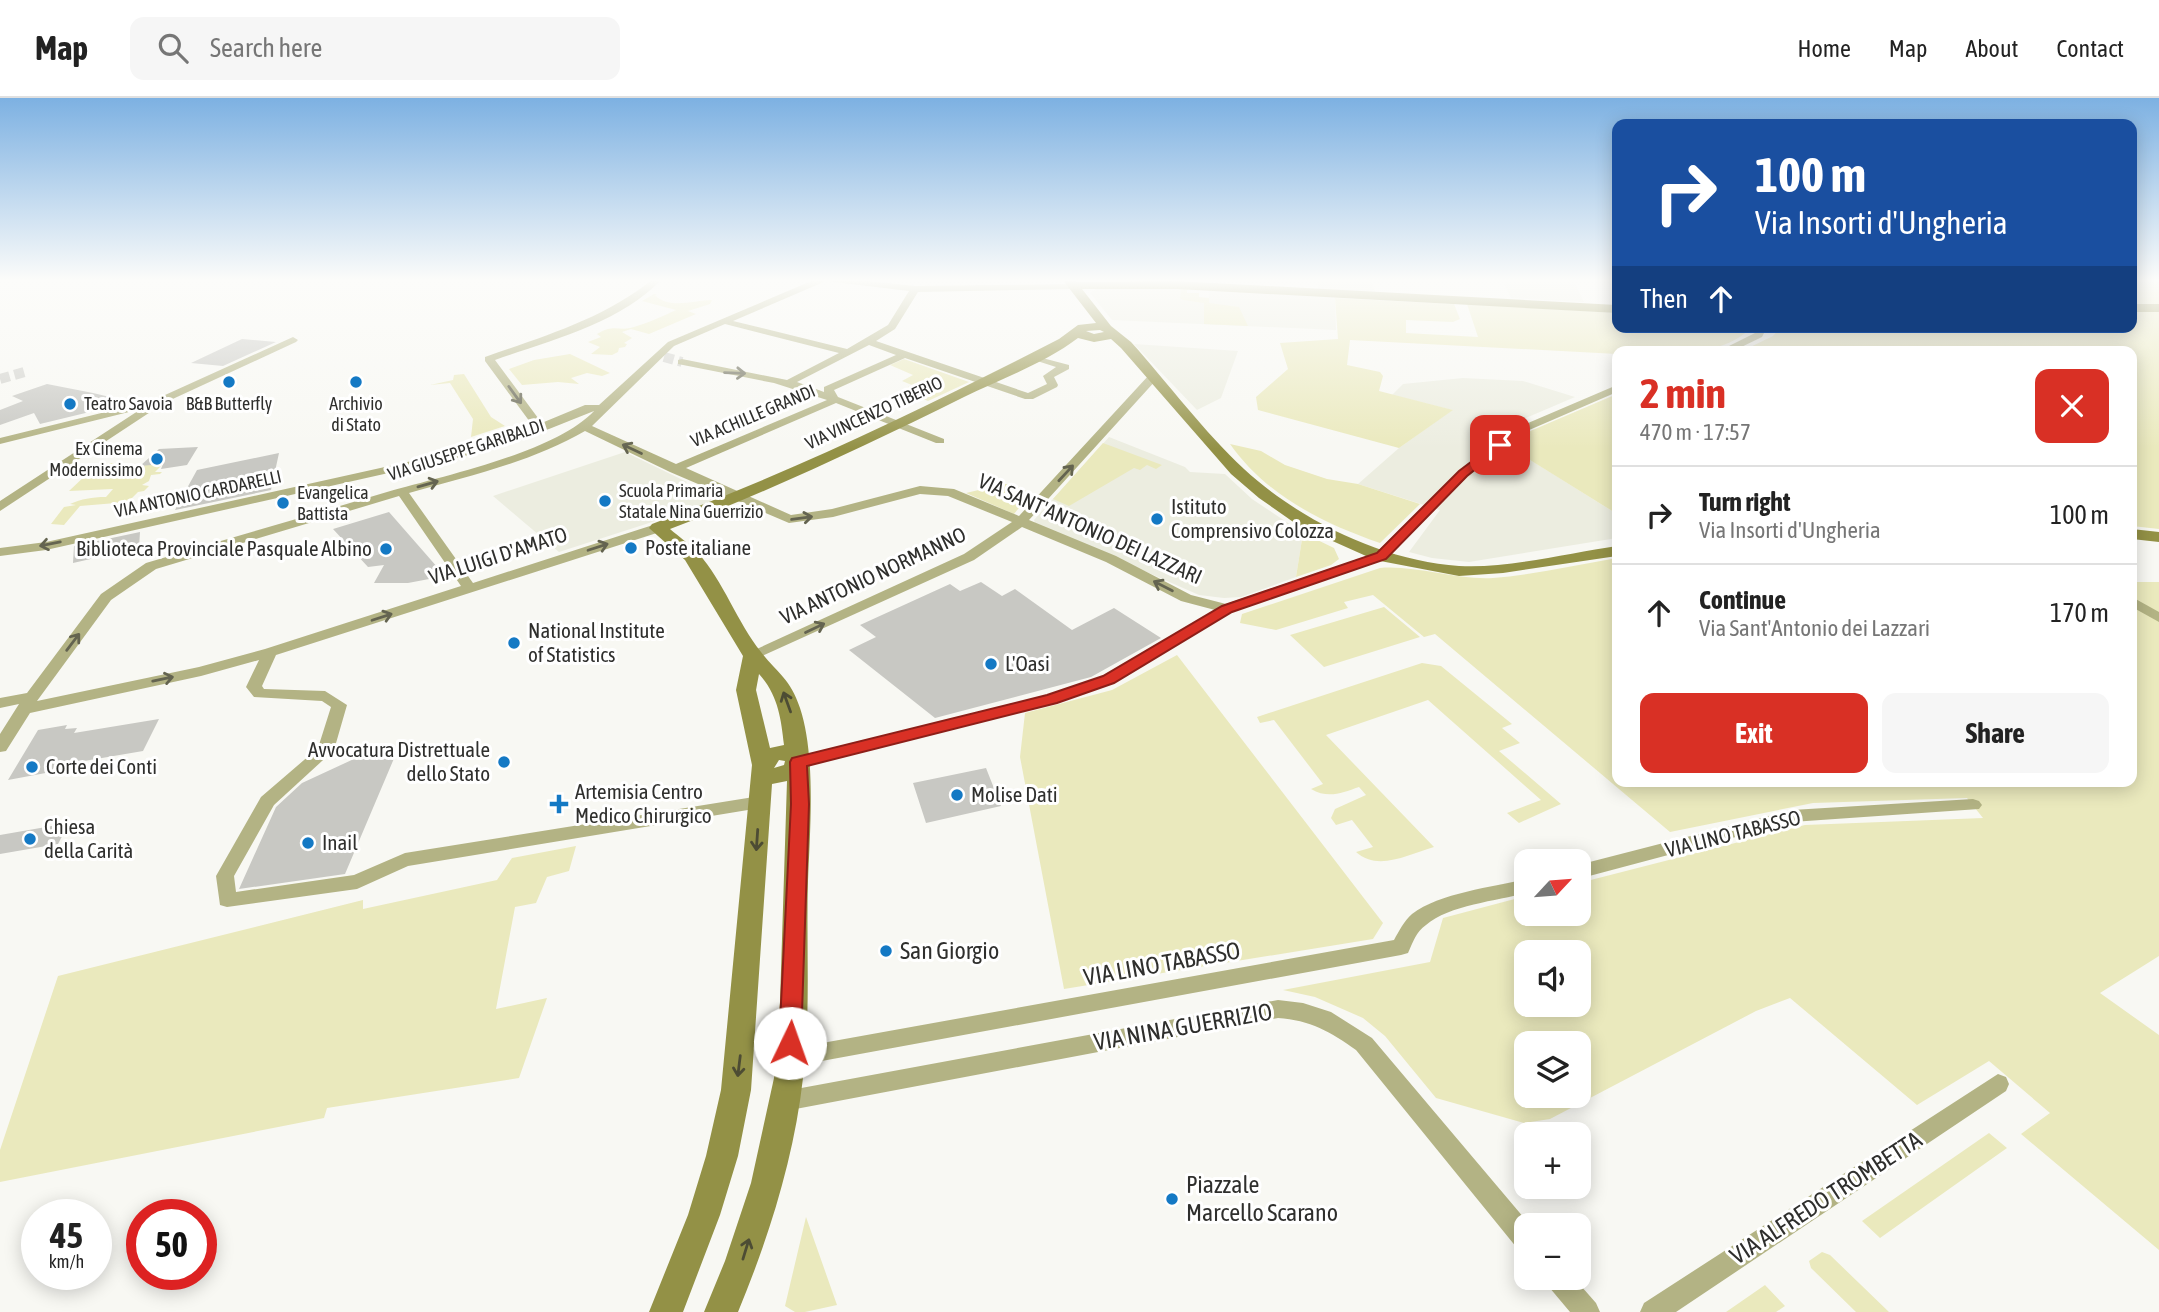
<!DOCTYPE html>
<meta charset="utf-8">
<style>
body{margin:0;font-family:"Asap Condensed",sans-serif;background:#f6f6f6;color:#222;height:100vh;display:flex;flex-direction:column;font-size:26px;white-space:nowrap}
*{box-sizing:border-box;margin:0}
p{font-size:23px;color:#767676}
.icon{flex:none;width:38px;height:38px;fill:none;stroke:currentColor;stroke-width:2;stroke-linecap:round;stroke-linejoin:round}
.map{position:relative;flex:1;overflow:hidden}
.details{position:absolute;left:1612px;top:248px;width:525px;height:441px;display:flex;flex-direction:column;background:#fff;border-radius:14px;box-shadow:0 4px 18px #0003}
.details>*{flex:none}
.banner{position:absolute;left:1612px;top:21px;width:525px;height:214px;border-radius:14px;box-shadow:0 4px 18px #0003;background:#1a4fa0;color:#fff;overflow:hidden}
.needle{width:46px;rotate:64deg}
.buttons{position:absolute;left:1514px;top:751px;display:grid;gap:14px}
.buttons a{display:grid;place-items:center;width:77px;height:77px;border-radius:14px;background:#fff;box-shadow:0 4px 18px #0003;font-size:35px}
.speed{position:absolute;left:21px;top:1101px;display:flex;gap:14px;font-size:35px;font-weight:700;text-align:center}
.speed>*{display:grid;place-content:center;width:91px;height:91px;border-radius:50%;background:#fff;box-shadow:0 4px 18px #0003;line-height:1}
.speed small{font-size:18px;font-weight:400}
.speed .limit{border:10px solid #d22;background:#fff;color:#111}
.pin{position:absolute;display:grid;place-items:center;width:60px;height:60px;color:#fff;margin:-30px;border-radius:14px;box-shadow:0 4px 10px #0006}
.me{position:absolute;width:77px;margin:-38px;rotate:3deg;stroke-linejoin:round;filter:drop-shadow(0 0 5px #0008)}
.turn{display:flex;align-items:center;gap:24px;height:147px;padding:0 28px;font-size:32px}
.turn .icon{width:91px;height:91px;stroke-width:2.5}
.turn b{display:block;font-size:49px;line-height:60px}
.then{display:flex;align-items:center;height:66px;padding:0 28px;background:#0003;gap:14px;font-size:26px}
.round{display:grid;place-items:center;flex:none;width:74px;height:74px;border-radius:14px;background:#f6f6f6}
.headline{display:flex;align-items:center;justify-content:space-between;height:119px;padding:0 28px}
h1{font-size:42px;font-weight:700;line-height:52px;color:#d93025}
.action{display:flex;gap:14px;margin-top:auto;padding:14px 28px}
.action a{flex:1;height:80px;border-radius:14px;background:#d93025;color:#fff;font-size:28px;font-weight:700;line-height:80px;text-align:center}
.action a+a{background:#f6f6f6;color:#222}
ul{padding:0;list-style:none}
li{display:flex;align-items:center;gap:21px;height:98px;padding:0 28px;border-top:2px solid #e0e0e0}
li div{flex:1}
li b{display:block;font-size:26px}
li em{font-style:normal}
header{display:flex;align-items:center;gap:42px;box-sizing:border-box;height:98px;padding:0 35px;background:#fff;border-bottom:2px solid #e0e0e0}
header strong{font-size:33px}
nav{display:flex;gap:38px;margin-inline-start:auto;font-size:24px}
.search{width:490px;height:63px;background:#f6f6f6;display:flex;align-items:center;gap:18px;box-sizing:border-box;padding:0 24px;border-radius:14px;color:#767676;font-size:26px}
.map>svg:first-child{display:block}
.built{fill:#ecede0}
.green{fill:#eae9bd;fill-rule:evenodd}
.building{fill:#c8c8c3}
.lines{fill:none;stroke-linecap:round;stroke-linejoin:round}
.street-tunnel{stroke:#d0d0cb;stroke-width:10;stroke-dasharray:10 5;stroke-linecap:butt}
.street{fill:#b3b384;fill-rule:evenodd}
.secondary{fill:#939146;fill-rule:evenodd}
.oneway{stroke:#646450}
.oneway2{stroke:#4d4c34}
.route{fill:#d93025;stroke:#8d1f18;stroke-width:2}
.poi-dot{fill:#1479c4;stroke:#fff;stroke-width:2.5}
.labels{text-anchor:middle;stroke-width:6;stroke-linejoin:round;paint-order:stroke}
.far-poi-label{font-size:18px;fill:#2f2f2d;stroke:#fff;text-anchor:start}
.far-street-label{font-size:18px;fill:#2f2f2d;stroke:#fff}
.poi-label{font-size:21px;fill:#2f2f2d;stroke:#fff;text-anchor:start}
.street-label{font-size:21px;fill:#2f2f2d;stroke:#fff}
.near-poi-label{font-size:24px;fill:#2f2f2d;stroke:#fff;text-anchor:start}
.near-street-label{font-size:24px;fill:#2f2f2d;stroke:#fff}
</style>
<header>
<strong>Map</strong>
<div class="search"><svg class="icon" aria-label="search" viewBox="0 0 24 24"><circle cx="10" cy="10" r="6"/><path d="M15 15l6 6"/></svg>Search here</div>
<nav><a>Home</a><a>Map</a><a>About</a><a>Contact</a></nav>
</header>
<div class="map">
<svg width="2159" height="1214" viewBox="0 0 2159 1214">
<rect width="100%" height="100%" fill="#f8f8f3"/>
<path class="built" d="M1318,181h53l4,13 -57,-3z
M1408,181h165l11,23 -73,-4 -8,-16z
M1096,191h85l-1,8 28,6 2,-13 125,8 1,32 -224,-10 -22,-27z
M1134,246l104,7 -17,47 -24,12z
M1463,280l60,3 52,16 -68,29 -15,10 125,78v24l-148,24 -37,-4 -23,-6 31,-42 -82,-26 41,-36 53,-38 -60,-15 11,-11z
M1109,339l76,30 5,5 35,2 27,25 51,34 -7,44 -55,20 -17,1 -25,-3 -164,-72 -1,-3z
M625,354l62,30 -5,5 10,7 12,-2 8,3 1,4 -8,6 -146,47 -66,-56z"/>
<path class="green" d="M2132,181l27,2v24h-27z
M1181,191h6v4h12v4l10,1v5l30,4 9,19 -44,-2v-21l-21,-3 -3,-2z
M654,196h3l-2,1c14,15 39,5 57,5l-2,4 -22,7 8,3 -47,20 -18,-5 -9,3 10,6 -8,5 3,1 -2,3 -6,1 -1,4 -6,3 -21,-1 9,-7 -12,-5 13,-5 -4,-3c18,-11 22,-2 37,-7 14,-4 29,-11 42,-17l-34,-9z
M1335,200l119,6 6,15 -7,3 -47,-2v13l72,4 -11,-33 150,9v14h135c-34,34 -91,25 -135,25v2l-267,-14 -3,25 33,7 3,4 -4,15 74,19 -54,38 -141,-38 -2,-13 32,-28 -8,-26 58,-4z
M2159,213v218l-27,-3v-174h-392l33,-16 8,-9h351v-15z
M570,256l40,19 -8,3 -15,-3 -16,5 8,6 -21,-2 -36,3 -13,-16 25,-9z
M904,261l65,23 -41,19 -26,-11 10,-5 -10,-4 11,-6 -23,-10z
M464,276l27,43 14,9 -34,11 2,-18 -23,-36 -20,2 23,-5 1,-5z
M1617,296v120l-108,-67 19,-15z
M1103,345l59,22 -6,4 -9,-4 -7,5 -6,-2 -65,38 -16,-7z
M1230,346l31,7 24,14 42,14 31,5 62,20 -40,39c-58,-20 -114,-48 -150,-99z
M100,365h15v4l48,-3 -8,8h7l-2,2 -9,1 -2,6 -7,4 7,1 -5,5 -6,1 -10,10 -48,4 -16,19 -13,-1 13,-17 12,-2 -6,-1c12,-5 21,-7 36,-7l7,-8 -44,2 18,-17 13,-1 4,-7 -9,1z
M1004,386h8l19,9 -17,21 -48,-21z
M1303,435l31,15 5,11 -8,6 -35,12z
M1617,460v224h515v-200h27v374l-59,37 59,42v215l-138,-116 29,-21 -61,-52 -72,44 -127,-107 -34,13 -206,108 -26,4 -88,-25 -51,-62 -22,-18 -48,-21 -32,-7 147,-28 13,-44 83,-22v18h52l1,-31 226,-58 178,-7 -16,-20 -154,5 -143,29 -235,-198 -11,3 -51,-42 -29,7 4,6 -72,22 -36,-7 2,-9 138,-46c35,-3 75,12 113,10 41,-3 83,-13 124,-20zM1526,854h52v52h-52zM1526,945h52v53h-52z
M1384,509l36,30 -96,30 -34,-32z
M1177,557l206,268 -10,16 -309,50 -44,-232 5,-44 87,-23z
M1422,565l19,3 71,58 -10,4 18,15 -21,8 62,53 -42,19 -12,-10 34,-13 -113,-100 -102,35 108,112c-25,7 -56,25 -78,5l17,-5 -21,-27 -16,5 -5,-7 4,-9 31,-14 -7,-8c-17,6 -31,12 -48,2l12,-5 -49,-64 -14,3 -3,-6z
M576,748l-7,25 -22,6 -11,26 -21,4 -19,102 51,-11 -28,80 -192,30 -3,10 -324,64v-32l58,-174 305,-76v9l134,-29 15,-22z
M1989,1035l18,15 -127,90 -18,-17z
M806,1119l31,88 -32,7h-10l-10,-6z
M1822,1154l8,3 59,57h-33l-45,-44 -2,-7z
M1765,1187l20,21 -9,6h-50z"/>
<path class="building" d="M242,241l34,3 -53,24 -32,-3z
M47,286l46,9 38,9 -91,22 -6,-11 -34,12v-15l23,-9 -11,-5z
M198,349l-11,18 -26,4 2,-5 -23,2 19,-17z
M279,355l-8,37 -96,20 22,-40z
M389,414l56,64 -37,7h-34l10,-18 -16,2 -35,-38z
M140,434l-1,16 -66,15 1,-17z
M981,484l21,14 13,-7 57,41 42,-22 47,30 -70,39 -156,41 -86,-68 27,-13 -16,-12 90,-41 10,7z
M159,621l-16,32 -88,15 -4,6 -43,8 30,-50 29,-5 -2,4 12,-1 -3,5z
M398,651l-53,125 -106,15 37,-82 26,-24 54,-25z
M986,670l15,38 -75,17 -13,-40z
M69,725l-11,21 -58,10v-19z"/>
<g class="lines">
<path class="street-tunnel" d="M664,259l18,5
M0,281l28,-8"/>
<path class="street" d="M653,181h9c-43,45 -111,61 -167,81l43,58 6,4 41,-17h14l69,-63 148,-63h34l65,7 162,-2v4l-3,1 -156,3 -23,37 -19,12 152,52 19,-9 -4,-8 13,-9 -25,-8v-4l38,10v4l-15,8 4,8 -1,2 -24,12h-8l-120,-41 -71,32 4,7 106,42v4h-8l-100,-40 -150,65 105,47 41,-6 88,-23 34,3 65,27 130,-141h8v4l-128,141 87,36 75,39 35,9 150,-51 83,-82 55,-42 103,-44v7l-95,41 -55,44 -81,82 -154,53 -119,70 -55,20 -260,66 -6,-2 -2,-4 2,-4 255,-63 56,-19 112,-66 -34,-9 -75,-39 -84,-35 -48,33 -221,100 -5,-1 -2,-3 2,-3 216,-99 48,-32 -64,-26 -28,-2 -87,23 -44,6 -119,-51 -85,-41c-53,31 -117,45 -176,62l64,90 180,-58h10l1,3 -1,3 -387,124 -14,31 2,3 61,2 22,14 -13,45 -60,55 -40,71 2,16 118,-17 51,-22 355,-57 6,2 3,4 -3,4 -6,2 -352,58 -51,23 -130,18 -7,-2 -4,-29 45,-79 57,-49 13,-41 -9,-6 -68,-4 -8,-10 13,-27 -58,16 -171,37 -24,38 -6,1v-18l19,-30 -19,4v-10l27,-5 74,-99 45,-31c81,-24 161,-47 241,-71 56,-16 169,-40 207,-81l-45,18 -76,25 -427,96 -46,6v-8l46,-6 420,-93 69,-23 -5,-4 -45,-61v-4c59,-21 119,-38 168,-78zM826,183l83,10 -21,34 -41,24 -114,-28zM725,226l114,29 -52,27 -105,-21 -4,1v4l96,19 53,17 -151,64 -84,-38 82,-80zM869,247l27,10 -72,32v5l-27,-10zM399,398l62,90 -196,63 -66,18 -162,34 74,-101 45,-31z
M1757,229h10l-5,10 -31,15h-14l38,-19z
M293,239l5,3 -2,2 -132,61 -164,108v-10l141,-92 -141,35v-6l154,-38z
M2132,499l27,15v10l-27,-15z
M1973,701l6,2 3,4 -3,4 -187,13 -214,57v-14l214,-55z
M1526,781v14c-29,8 -77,12 -100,32 -10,7 -13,17 -18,28l-7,2 -612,112 -8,-2 -3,-7 3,-7 8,-2 605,-109c5,-9 10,-19 18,-26 27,-21 81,-27 114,-35z
M1278,902l25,3 28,9 41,26 158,187h-4v26l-9,-3 -161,-198c-25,-18 -46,-30 -78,-32l-493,93 -8,-3 -3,-7 3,-7 8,-3z
M1998,976l8,3 3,7 -3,7 -330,221h-36l4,-9z
M1545,1180h29l22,25 4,9h-30l-21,-25z"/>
<path class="secondary" d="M1062,181h12l3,3 100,-1 440,24v8l-440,-24h-95l29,37 20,16c36,40 74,91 113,127 55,51 139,92 215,97 47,3 110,-13 158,-20v10l-114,17 -44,3 -84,-16 -76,-34 -40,-28 -28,-24 -110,-126 -10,-9 -17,3 -16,-4c-33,25 -77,41 -114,59 -97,48 -194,94 -294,132 9,8 20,15 28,24 26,29 39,69 63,99 17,22 29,26 39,56 16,48 10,122 8,173 -2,66 3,131 -5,197 -9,80 -34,159 -65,234h-34l21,-51 26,-78 23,-105 6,-76 7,-221 -15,3 -21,306 -13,66 -18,59 -37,97h-34l39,-97 18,-59 15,-66 31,-325 -16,-75 7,-34 -58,-96 -36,-32 3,-4c140,-52 275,-117 407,-185l19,-14 18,-2zM1100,232l4,2 -10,2 -8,-3zM759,576c19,21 22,44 25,71l-14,3 -14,-58zM779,662l6,1 -1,4 -10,3z
M2132,206h27v8h-27z
M2132,431l27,3v10l-27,-3z"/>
</g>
<defs><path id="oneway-shaft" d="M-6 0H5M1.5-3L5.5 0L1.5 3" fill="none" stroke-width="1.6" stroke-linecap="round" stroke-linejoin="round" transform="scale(1.75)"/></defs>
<g class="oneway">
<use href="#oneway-shaft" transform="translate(735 275) rotate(2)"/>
<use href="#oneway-shaft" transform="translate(515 297) rotate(54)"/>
<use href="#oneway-shaft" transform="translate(632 351) rotate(-155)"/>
<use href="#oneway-shaft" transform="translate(1066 375) rotate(-47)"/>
<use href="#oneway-shaft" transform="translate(428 386) rotate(-16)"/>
<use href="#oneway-shaft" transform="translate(802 420) rotate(-8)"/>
<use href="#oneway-shaft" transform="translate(50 446) rotate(169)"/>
<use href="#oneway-shaft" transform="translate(598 449) rotate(-18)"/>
<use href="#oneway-shaft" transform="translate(1163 488) rotate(-153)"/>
<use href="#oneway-shaft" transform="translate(382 519) rotate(-18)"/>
<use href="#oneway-shaft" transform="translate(815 530) rotate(-25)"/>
<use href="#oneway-shaft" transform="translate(73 544) rotate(-53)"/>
<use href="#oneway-shaft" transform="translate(163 581) rotate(-12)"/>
</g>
<g class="oneway2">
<use href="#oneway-shaft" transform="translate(787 604) rotate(-110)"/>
<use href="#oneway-shaft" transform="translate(757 742) rotate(94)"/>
<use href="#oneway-shaft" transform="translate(739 968) rotate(97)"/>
<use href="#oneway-shaft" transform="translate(746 1151) rotate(-73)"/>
</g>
<linearGradient id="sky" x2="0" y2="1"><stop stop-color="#7db1e2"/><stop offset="0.52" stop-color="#fcfcfa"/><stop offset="1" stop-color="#fcfcfa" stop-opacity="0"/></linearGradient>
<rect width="2159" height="351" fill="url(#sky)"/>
<path class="route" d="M1496,345l10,2 -39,31 -81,83 -154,53 -118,71 -57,20 -250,63 2,38 -8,239 -3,7 -8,2 -8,-2 -3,-7 12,-239 -1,-42 2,-4 255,-63 56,-19 119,-70 155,-53 82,-82z"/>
<g class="poi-dot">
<circle cx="229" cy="284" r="7"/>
<circle cx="356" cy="284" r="7"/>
<circle cx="70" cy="306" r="7"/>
<circle cx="157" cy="361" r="7"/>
<circle cx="605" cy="403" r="7"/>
<circle cx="283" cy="405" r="7"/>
<circle cx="1157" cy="421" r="7"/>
<circle cx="631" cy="450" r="7"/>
<circle cx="386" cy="451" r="7"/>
<circle cx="514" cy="545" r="7"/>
<circle cx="991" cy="566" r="7"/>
<circle cx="504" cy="664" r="7"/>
<circle cx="32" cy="669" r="7"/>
<circle cx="957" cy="697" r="7"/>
<path d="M555.5 695.5h7v7h7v7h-7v7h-7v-7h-7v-7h7z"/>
<circle cx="30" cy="741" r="7"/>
<circle cx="308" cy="745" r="7"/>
<circle cx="886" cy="853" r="7"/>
<circle cx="1172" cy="1101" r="7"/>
</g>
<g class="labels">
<g class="far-poi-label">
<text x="84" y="312">Teatro Savoia</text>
<text x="229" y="312" text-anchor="middle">B&amp;B Butterfly</text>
<text x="356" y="312" text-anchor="middle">Archivio<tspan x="356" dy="21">di Stato</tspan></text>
<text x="143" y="357" text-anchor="end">Ex Cinema<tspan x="143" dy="21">Modernissimo</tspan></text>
<text x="619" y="399">Scuola Primaria<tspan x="619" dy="21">Statale Nina Guerrizio</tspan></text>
<text x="297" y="401">Evangelica<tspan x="297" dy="21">Battista</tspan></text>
</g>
<g class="far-street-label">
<text transform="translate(874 315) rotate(-25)" y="6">VIA VINCENZO TIBERIO</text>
<text transform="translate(753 318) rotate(-23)" y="6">VIA ACHILLE GRANDI</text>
<text transform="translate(466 352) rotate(-18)" y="6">VIA GIUSEPPE GARIBALDI</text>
<text transform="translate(198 396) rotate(-12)" y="6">VIA ANTONIO CARDARELLI</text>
</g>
<g class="poi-label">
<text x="1171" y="416">Istituto<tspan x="1171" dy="24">Comprensivo Colozza</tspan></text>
<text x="645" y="457">Poste italiane</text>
<text x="372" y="458" text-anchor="end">Biblioteca Provinciale Pasquale Albino</text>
<text x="528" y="540">National Institute<tspan x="528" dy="24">of Statistics</tspan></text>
<text x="1005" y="573">L'Oasi</text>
<text x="490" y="659" text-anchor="end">Avvocatura Distrettuale<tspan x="490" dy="24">dello Stato</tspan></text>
<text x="46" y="676">Corte dei Conti</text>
<text x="575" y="701">Artemisia Centro<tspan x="575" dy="24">Medico Chirurgico</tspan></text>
<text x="971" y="704">Molise Dati</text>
<text x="44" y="736">Chiesa<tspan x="44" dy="24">della Carità</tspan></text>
<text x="322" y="752">Inail</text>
</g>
<g class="street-label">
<text transform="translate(1090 431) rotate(24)" y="7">VIA SANT'ANTONIO DEI LAZZARI</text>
<text transform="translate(498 458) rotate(-18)" y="7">VIA LUIGI D'AMATO</text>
<text transform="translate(873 478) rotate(-25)" y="7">VIA ANTONIO NORMANNO</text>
<text transform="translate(1733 736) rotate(-14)" y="7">VIA LINO TABASSO</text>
</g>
<g class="near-poi-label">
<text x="900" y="861">San Giorgio</text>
<text x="1186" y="1095">Piazzale<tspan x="1186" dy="28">Marcello Scarano</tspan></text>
</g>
<g class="near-street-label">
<text transform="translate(1162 866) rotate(-10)" y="8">VIA LINO TABASSO</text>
<text transform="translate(1183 929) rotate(-10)" y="8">VIA NINA GUERRIZIO</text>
<text transform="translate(1826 1100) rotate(-33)" y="8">VIA ALFREDO TROMBETTA</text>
</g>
</g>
</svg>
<div class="buttons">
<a><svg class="needle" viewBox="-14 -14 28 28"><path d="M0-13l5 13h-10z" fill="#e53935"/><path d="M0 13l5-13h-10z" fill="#767676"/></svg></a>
<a><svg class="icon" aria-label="sound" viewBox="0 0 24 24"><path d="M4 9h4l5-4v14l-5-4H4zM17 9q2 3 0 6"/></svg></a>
<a><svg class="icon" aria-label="layers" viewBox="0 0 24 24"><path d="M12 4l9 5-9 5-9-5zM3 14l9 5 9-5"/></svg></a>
<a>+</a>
<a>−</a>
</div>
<div class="speed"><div>45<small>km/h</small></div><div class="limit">50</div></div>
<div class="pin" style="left:1500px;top:347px;background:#d93025"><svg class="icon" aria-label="arrive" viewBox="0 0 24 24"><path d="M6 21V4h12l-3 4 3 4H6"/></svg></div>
<svg class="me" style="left:790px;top:945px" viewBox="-20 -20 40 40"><circle r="19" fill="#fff"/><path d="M0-13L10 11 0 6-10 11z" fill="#d93025"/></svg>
<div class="banner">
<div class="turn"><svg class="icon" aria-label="right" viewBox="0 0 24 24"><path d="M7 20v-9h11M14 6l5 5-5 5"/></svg><div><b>100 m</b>Via Insorti d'Ungheria</div></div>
<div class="then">Then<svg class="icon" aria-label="ahead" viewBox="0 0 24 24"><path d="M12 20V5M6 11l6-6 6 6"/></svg></div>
</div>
<section class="details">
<div class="headline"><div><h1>2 min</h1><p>470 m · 17:57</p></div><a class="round" style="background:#d93025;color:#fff"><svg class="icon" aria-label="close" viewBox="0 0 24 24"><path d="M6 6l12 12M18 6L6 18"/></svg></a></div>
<ul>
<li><svg class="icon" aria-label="right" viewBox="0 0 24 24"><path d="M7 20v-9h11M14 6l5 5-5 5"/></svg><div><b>Turn right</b><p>Via Insorti d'Ungheria</p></div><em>100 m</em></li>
<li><svg class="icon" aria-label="ahead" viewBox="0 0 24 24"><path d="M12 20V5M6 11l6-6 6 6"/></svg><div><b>Continue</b><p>Via Sant'Antonio dei Lazzari</p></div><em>170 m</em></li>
</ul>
<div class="action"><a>Exit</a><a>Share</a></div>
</section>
</div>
